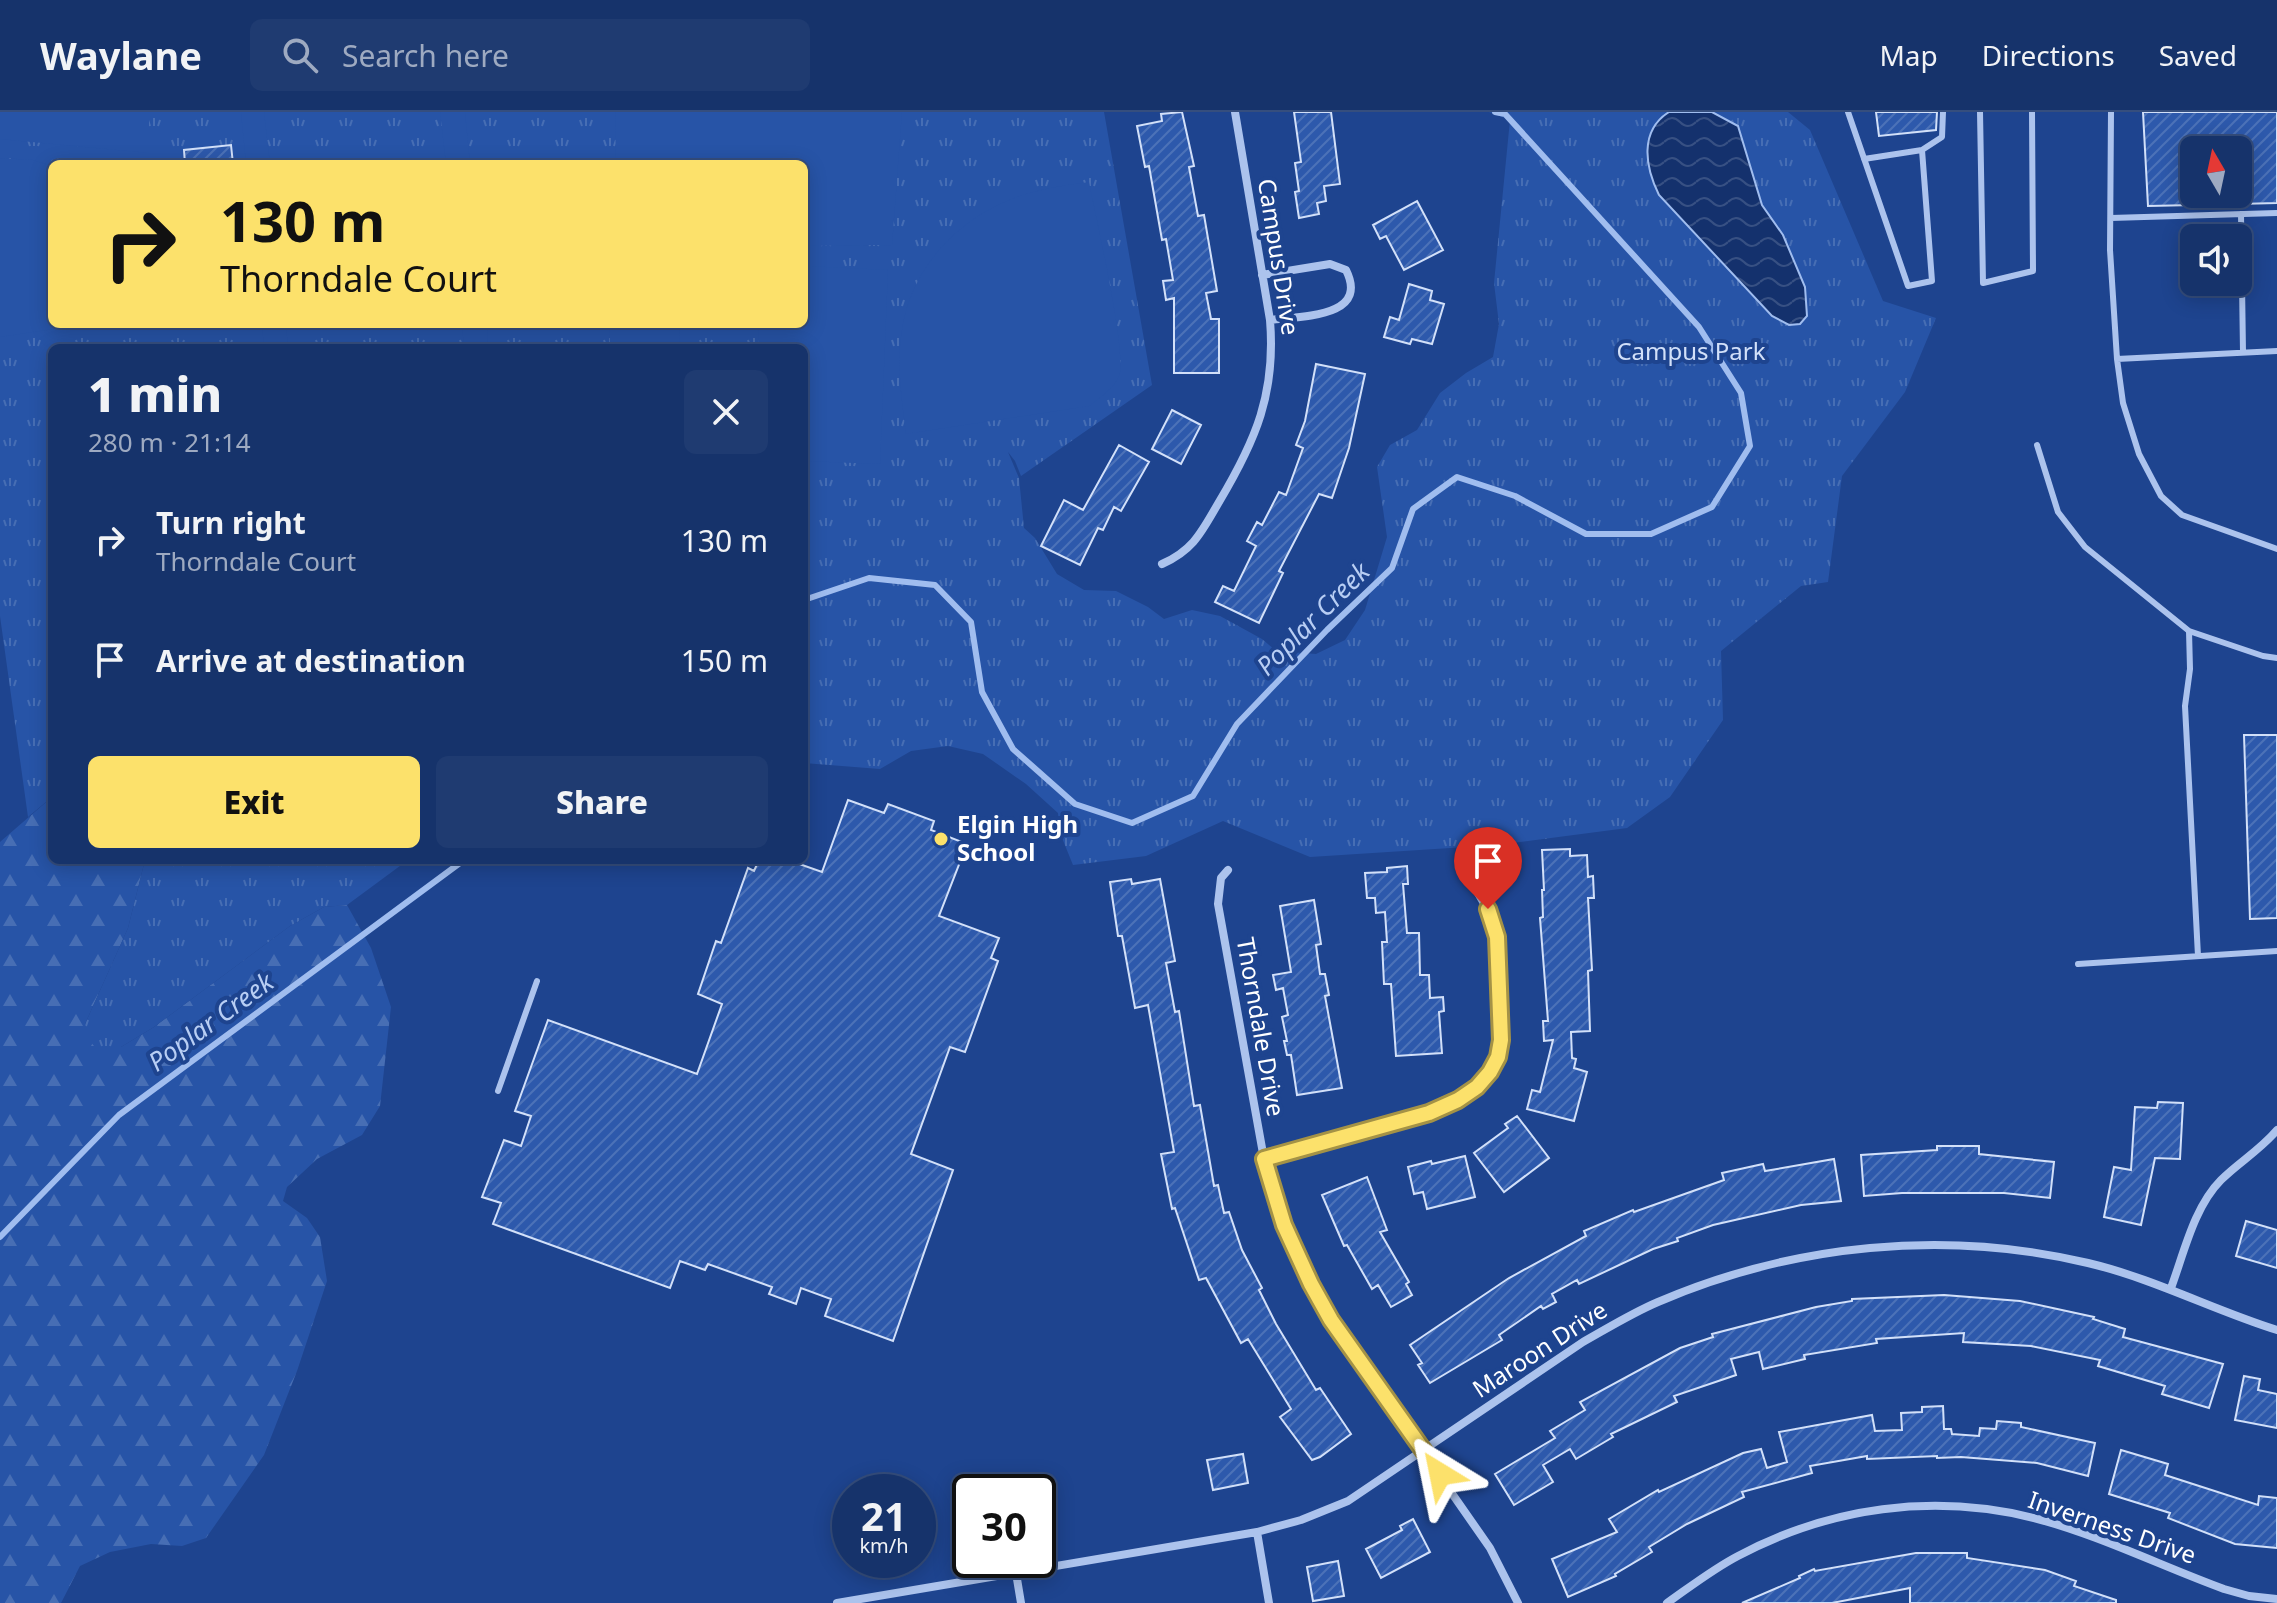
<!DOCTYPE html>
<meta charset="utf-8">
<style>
body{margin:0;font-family:"Noto Sans",sans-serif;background:#1f3b71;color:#f1f3f6;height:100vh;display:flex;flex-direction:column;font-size:30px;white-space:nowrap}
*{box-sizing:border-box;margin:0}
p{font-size:26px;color:#9eaac1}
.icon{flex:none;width:44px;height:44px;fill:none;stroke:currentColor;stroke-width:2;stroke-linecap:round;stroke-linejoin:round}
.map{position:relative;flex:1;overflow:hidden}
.side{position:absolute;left:48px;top:232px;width:760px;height:520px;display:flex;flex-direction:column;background:#16336b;border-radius:12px;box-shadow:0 4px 20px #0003,0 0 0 2px #354e7e}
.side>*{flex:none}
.guide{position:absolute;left:48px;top:48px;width:760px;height:168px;border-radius:12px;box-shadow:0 4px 20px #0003,0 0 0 2px #354e7e;background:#fce16b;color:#111;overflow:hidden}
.needle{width:52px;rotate:351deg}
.tools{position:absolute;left:2180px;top:24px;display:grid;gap:16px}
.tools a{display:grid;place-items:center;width:72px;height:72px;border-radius:12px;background:#16336b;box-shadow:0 4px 20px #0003,0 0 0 2px #354e7e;font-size:40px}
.speed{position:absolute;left:832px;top:1362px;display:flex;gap:16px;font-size:40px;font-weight:700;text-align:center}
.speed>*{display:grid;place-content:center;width:104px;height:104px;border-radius:50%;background:#16336b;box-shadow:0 4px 20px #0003,0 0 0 2px #354e7e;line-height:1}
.speed small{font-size:20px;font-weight:400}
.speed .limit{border:4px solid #111;border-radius:12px;background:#fff;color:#111}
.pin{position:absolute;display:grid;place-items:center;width:68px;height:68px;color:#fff;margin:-82px -34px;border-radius:50% 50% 50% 0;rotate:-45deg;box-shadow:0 0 8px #0007}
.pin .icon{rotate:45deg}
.me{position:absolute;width:88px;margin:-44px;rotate:325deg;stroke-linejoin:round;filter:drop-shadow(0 0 6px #0008)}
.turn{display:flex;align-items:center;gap:28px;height:168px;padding:0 40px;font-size:36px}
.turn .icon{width:104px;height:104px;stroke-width:2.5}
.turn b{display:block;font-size:56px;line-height:68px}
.round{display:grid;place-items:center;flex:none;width:84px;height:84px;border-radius:12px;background:#1f3b71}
.headline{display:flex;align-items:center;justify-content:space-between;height:136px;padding:0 40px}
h1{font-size:48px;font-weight:800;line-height:60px}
.primary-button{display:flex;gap:16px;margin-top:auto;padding:16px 40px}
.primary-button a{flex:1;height:92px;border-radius:12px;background:#fce16b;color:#111;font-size:32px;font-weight:800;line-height:92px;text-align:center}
.primary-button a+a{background:#1f3b71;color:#f1f3f6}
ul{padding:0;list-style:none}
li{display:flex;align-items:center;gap:24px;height:120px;padding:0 40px}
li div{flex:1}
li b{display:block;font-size:30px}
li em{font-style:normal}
header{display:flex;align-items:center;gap:48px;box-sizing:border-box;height:112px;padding:0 40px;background:#16336b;border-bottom:2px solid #354e7e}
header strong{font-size:38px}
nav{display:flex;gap:44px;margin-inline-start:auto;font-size:28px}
.search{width:560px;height:72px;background:#1f3b71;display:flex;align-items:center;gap:20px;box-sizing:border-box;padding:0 28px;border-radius:12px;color:#9eaac1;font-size:30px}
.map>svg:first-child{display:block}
.forest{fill:url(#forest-firs)}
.park{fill:url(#park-tufts);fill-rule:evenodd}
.pitch{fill:#2754a7}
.water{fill:url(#water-waves);stroke:#a0bdef;stroke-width:2}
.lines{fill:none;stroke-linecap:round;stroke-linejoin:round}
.stream{stroke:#a0bdef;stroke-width:6}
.building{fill:url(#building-hatch);stroke:#d2e0f9;stroke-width:2}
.lane{stroke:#acc3ed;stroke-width:6}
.street{stroke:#acc3ed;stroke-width:8}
.route-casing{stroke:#a49246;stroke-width:20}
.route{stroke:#fce16b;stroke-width:14}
.poi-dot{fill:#fce16b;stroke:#1e448f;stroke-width:3}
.labels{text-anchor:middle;stroke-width:8;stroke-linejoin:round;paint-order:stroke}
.street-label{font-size:24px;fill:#fff;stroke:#1e448f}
.park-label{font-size:24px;fill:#d2e0f9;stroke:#1e448f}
.poi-label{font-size:24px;font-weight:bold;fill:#fff;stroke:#1e448f;text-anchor:start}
.water-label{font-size:26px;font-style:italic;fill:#b8cef4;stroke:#1e448f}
</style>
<header>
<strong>Waylane</strong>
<div class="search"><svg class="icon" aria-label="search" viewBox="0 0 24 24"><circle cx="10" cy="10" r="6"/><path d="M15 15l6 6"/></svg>Search here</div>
<nav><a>Map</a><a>Directions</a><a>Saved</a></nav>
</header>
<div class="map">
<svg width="2277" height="1491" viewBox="0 0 2277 1491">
<defs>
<pattern id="forest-firs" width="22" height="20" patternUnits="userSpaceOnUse" patternTransform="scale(2)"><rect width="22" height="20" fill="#2754a7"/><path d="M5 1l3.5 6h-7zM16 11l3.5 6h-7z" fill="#476eb4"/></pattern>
<pattern id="park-tufts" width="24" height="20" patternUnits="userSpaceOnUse" patternTransform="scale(2)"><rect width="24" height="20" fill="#2754a7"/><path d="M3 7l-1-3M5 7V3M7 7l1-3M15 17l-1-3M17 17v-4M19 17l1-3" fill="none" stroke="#476eb4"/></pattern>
<pattern id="water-waves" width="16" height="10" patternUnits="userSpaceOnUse" patternTransform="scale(2)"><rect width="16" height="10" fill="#14316d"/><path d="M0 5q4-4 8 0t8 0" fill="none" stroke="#375083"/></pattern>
<pattern id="building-hatch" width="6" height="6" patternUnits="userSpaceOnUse" patternTransform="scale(2)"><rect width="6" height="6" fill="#2d59ac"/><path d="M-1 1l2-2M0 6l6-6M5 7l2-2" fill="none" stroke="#4c72b8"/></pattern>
</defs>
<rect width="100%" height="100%" fill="#1e448f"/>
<path class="forest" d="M52,685v63h93l-17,68 -43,96 36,23 33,-20 136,-101 34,-19 23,-2 24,43 20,59 -11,99 -18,29 -45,24 -30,28 -4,14 24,17 13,19 7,44 -30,90 -33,84 -58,83 -24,8 -31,-2 -41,8 -30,14 -19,37h-61v-761z"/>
<path class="park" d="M0,0h1104l48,273 -131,91 -6,-15 -7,-9 11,26 5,50 11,10 22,36 27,16 32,1 32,16 16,12 28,-9 28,6 42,23 14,12 40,3 29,-14 20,-30 22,-73 -10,-70 13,-22 27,-15 23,-37 26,-20 27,-16 6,-33 -5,-41 16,-163 -21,-8h299l22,18 73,171 53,17 -31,74 -63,84 -14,106 -27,4 -80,65 2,69 -53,77 -43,31 -130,17 -187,12 -87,-36 -77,35 -73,9 -13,-32 -2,-20 -32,-29 -43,-30 -35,-8 -37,5 -31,18 -76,-6v-415h-752v449l-24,20 -28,-201zM52,52h752v160h-752z
M145,748h263l-61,45 -23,2 -34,19 -136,101 -33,20 -22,5 -10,-12 -4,-16 43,-96z"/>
<path class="pitch" d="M0,0h149v41l-149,-14z
M241,0h23l6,52h-24z
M440,0h25l5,52h-24z
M615,0h287l-10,133 -88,1v-82h-188z
M0,46l33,2 19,6v158h35l-87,13z
M1089,70c6,31 39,174 30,194 -5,13 -20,22 -30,30l-183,28c-4,-34 -10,-70 -4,-104 9,-64 60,-116 121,-135 22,-7 44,-10 66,-13z
M804,154l84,4 -8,194 -76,-3v-113h-46l1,-24h45z
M262,212h24l2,24h-24z
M462,212h25l1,24h-24z
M609,212h31v18l-30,1z
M649,212h30l1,18h-31z"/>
<path class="water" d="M1712,0l26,14 24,79 21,30 22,52 2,29 -7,8 -11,1 -17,-9 -113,-121c-14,-28 -20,-64 10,-83z"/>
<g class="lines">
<path class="stream" d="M804,488l65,-22 66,7 36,37 11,70 31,57 62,55 57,19 61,-27 44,-72 90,-94 65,-62 21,-59 44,-32 58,19 71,38h65l61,-27 38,-61 -9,-53 -42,-66 -194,-213 -10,-2
M0,1125l119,-122 345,-255"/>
</g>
<path class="building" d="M1182,0l12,54 -5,1 9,49 6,-1 13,76 -11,2 5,26h8v54h-45v-75l-8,2 -3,-19 10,-1 -7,-41 -4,1 -13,-74 -4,1 -8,-41 25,-5 -1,-7z
M1294,0h37l9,72 -16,2 2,15 -9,2 2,11 -20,4 -4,-26 4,-1 -4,-28 6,-1z
M1876,0h61l-1,18 -57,6z
M2143,0h134v91l-39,1v-54h-44v55l-46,1z
M231,33l2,19h-48l-1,-14z
M1417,89l26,49 -39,20 -18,-34 -6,3 -7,-14z
M1409,172l23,7 -2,9 14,4 -12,40 -20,-5 -2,5 -26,-7 6,-20 9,3z
M1316,252l49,10 -16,74 -17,50 -13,-4 -40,77 4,2 -24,50 -44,-21 8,-16 11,5 22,-45 -9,-5 10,-19 5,3 17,-33 7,3 17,-47 -7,-3 9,-24z
M1172,298l29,15 -20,39 -29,-15z
M1119,333l30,17 -28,49 -7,-4 -11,23 -5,-2 -18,37 -39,-19 23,-46 19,10z
M2244,623h33v183l-27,1z
M848,688l36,13 4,-9 46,17 -3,9 36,14 -28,72 60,22 -8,20 7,3 -33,91 -15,-5 -39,107 42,16 -60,171 -68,-25 6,-17 -30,-11 -5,16 -27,-10 3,-7 -64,-23 -3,6 -25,-9 -10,27 -177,-64 8,-21 -19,-6 22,-57 17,6 10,-30 -16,-5 33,-91 149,54 25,-70 -24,-10 18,-53 5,2 27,-75 6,3 5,-11h29l34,12z
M1570,737v7l17,-1 1,22 5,-1 1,22h-6l4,72 -4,1 2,60 -19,1 1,26 4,1 -2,9 13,4 -13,49 -47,-12 5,-19 8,2 13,-52 -9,1 -1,-20h5l-8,-103 3,-1 -1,-27h2l-2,-40z
M1407,754l1,18h-5l4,49h12l1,42h9l1,23 13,-1 1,14 -5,1 3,41 -46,3 -5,-72h-7l-2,-42h5l-2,-30 -9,1 -1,-15h-8l-2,-25 22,-1v-4z
M1131,767l1,5 28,-5 15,82 -9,2 9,49 4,-1 15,95 6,-1 14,81 4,-1 6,28 5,-1 13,38 20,38 -3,2 17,34 40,66 4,-2 31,46 -31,23 -8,3 -32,-43 11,-8 -43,-70 -7,4 -35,-65 -7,2 -24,-72 -3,1 -11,-55 13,-2 -26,-147 -13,3 -13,-72h-4l-8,-54z
M1314,788l7,44 -5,1 4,29h5l4,21 -4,1 17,92 -45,7 -6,-40h-4l-3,-14h3l-5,-24 6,-2 -5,-27 -7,2 -3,-15 18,-3 -11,-66z
M2158,990l25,1 -3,56 -25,-1 -14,67 -37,-8 10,-50 17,3 4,-63 22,1z
M1517,1004l32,42 -45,34 -30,-39 34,-25 -3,-4z
M1937,1034h42v8l75,8 -4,36 -46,-5h-102l-38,3 -3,-41 76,-5z
M1465,1044l10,41 -48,12 -4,-17 -9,2 -6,-27 23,-6 1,3z
M1834,1047l7,42 -40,4 -88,20 -36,13 1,3 -25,8 -74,35 -2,-4 -25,14 4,8 -13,7 -2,-3 -42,29 3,5 -72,43 -12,-18 4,-2 -12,-18 99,-67 77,-42 -2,-5 49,-21 1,2 90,-32 -2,-7 41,-9 2,7z
M1367,1065l20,53 -7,2 29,50 -3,2 6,11 -21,12 -13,-22 -6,4 -25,-44 -3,1 -22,-51z
M2246,1109l31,9v38l-41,-12z
M1944,1183l76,6 74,16 -1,2 32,10 -2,8 100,27 -14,44 -47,-14 3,-8 -67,-20 2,-6 -69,-14 -68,-4 1,-9 -88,6 1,4 -73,12 1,4 -42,10 -4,-17 -28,7 5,16 -62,21 3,6 -66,32 2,3 -37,22 -6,-10 -27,16 10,17 -39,23 -19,-31 60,-36 -5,-7 35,-21 -5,-8 100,-54 33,-11 -1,-3 104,-27 36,-6v-2z
M2244,1264l16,3 -2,11 19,4v34l-42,-8z
M1943,1294l1,23h7l1,5 27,2 1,-8 16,1 1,-8 24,2v4l74,16 -7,33 -51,-13 -76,-6 -24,1v-2l-70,3v-3l-57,10 2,7 -70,19 2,5 -57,27 -38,23 3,5 -37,22 1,2 -48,21 -16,-38 65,-27 -8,-13 49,-29 1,2 84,-39 18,-4 6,19 20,-6 -8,-30 93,-17 3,16 27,-1 -1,-17 21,-1v-5z
M2121,1338l47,14 -3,11 93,30 1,-9 18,2v50l-42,-4 -67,-26 2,-5 -61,-19z
M1243,1342l5,29 -35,7 -6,-30z
M1413,1407l17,33 -49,26 -15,-29 36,-19 -2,-4z
M1916,1441h51v5l78,12 31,11 -2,5 42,14v3h-206v-15l-78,15h-90l58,-25 -1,-2 15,-7 1,2z
M1338,1449l6,35 -31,5 -6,-34z"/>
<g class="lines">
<path class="lane" d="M1848,0l60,174 24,-5 -10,-131
M1980,0l3,171 50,-12 -1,-159
M2111,0l-1,138 7,109 160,-8
M1864,47l58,-9 20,-13 1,-25
M2241,102l2,138
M2111,106l166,-5
M2117,247l6,44 16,51 22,42 21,19 95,34
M2037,333l21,67 27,35 104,84 74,25 14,2
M2189,519l1,38 -5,37 13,250
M2078,852l199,-13
M498,979l39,-110"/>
<path class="street" d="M1262,163l68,-11 16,6c24,48 -46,46 -76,50
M1162,452c32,-14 40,-33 57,-62 37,-62 57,-109 51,-182l-35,-208
M1228,758l-7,8 -3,26 46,255 20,66 27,59 20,36 159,228 28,55
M1264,1047l165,-46 29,-13 19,-13 13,-15 8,-15 3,-17c-2,-49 5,-105 -23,-147
M2171,1176c13,-35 23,-81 50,-108 18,-18 38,-29 56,-50
M1257,1420l12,71
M1016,1461l5,30
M837,1491l420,-71 44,-12 47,-19 235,-159c25,-14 49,-29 75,-40 135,-58 287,-73 430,-39 67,16 125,47 189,67
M1667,1491c23,-16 46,-34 71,-47 92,-49 195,-63 296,-38 65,17 127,48 190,71l25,7 28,3"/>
</g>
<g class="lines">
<defs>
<path id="route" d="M1440,1362l-109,-154 -20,-36 -27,-59 -20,-66 165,-46 29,-13 19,-13 13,-15 8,-15 3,-17 -4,-103 -9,-28"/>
</defs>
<use href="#route" class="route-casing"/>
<use href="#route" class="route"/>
</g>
<circle class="poi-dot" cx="941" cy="727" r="8"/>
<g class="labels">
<g class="street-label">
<text transform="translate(1278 145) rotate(81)" y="8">Campus Drive</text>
<text transform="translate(1260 915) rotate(80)" y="8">Thorndale Drive</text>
<text transform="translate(1540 1238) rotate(-33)" y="8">Maroon Drive</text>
<text transform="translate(2112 1416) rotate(19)" y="8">Inverness Drive</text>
</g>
<g class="park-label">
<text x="1691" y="248">Campus Park</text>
</g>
<g class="poi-label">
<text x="957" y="721">Elgin High<tspan x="957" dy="28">School</tspan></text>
</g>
<g class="water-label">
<text transform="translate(1313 507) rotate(-45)" y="9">Poplar Creek</text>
<text transform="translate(211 910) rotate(-36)" y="9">Poplar Creek</text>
</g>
</g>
</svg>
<div class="tools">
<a><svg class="needle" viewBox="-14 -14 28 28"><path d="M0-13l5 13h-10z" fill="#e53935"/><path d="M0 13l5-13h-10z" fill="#9eaac1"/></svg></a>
<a><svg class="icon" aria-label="sound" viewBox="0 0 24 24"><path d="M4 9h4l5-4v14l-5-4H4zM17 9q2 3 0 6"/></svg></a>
</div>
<div class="speed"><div>21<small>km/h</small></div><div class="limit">30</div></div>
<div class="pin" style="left:1488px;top:797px;background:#d93025"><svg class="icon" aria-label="arrive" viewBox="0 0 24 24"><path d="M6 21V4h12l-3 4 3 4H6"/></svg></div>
<svg class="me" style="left:1440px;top:1362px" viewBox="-20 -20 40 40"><path d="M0-17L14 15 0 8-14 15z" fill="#fce16b" stroke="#fff" stroke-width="4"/></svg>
<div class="guide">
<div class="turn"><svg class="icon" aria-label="right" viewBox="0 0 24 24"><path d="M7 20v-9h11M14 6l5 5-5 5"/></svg><div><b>130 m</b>Thorndale Court</div></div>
</div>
<section class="side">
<div class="headline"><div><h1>1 min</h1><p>280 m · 21:14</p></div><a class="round"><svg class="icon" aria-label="close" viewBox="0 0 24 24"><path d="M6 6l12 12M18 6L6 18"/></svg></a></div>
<ul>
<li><svg class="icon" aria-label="right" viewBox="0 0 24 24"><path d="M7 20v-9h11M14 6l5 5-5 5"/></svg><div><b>Turn right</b><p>Thorndale Court</p></div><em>130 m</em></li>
<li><svg class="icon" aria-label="arrive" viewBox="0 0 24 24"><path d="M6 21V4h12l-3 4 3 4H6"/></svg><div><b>Arrive at destination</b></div><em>150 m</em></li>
</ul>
<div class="primary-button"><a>Exit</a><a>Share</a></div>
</section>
</div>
